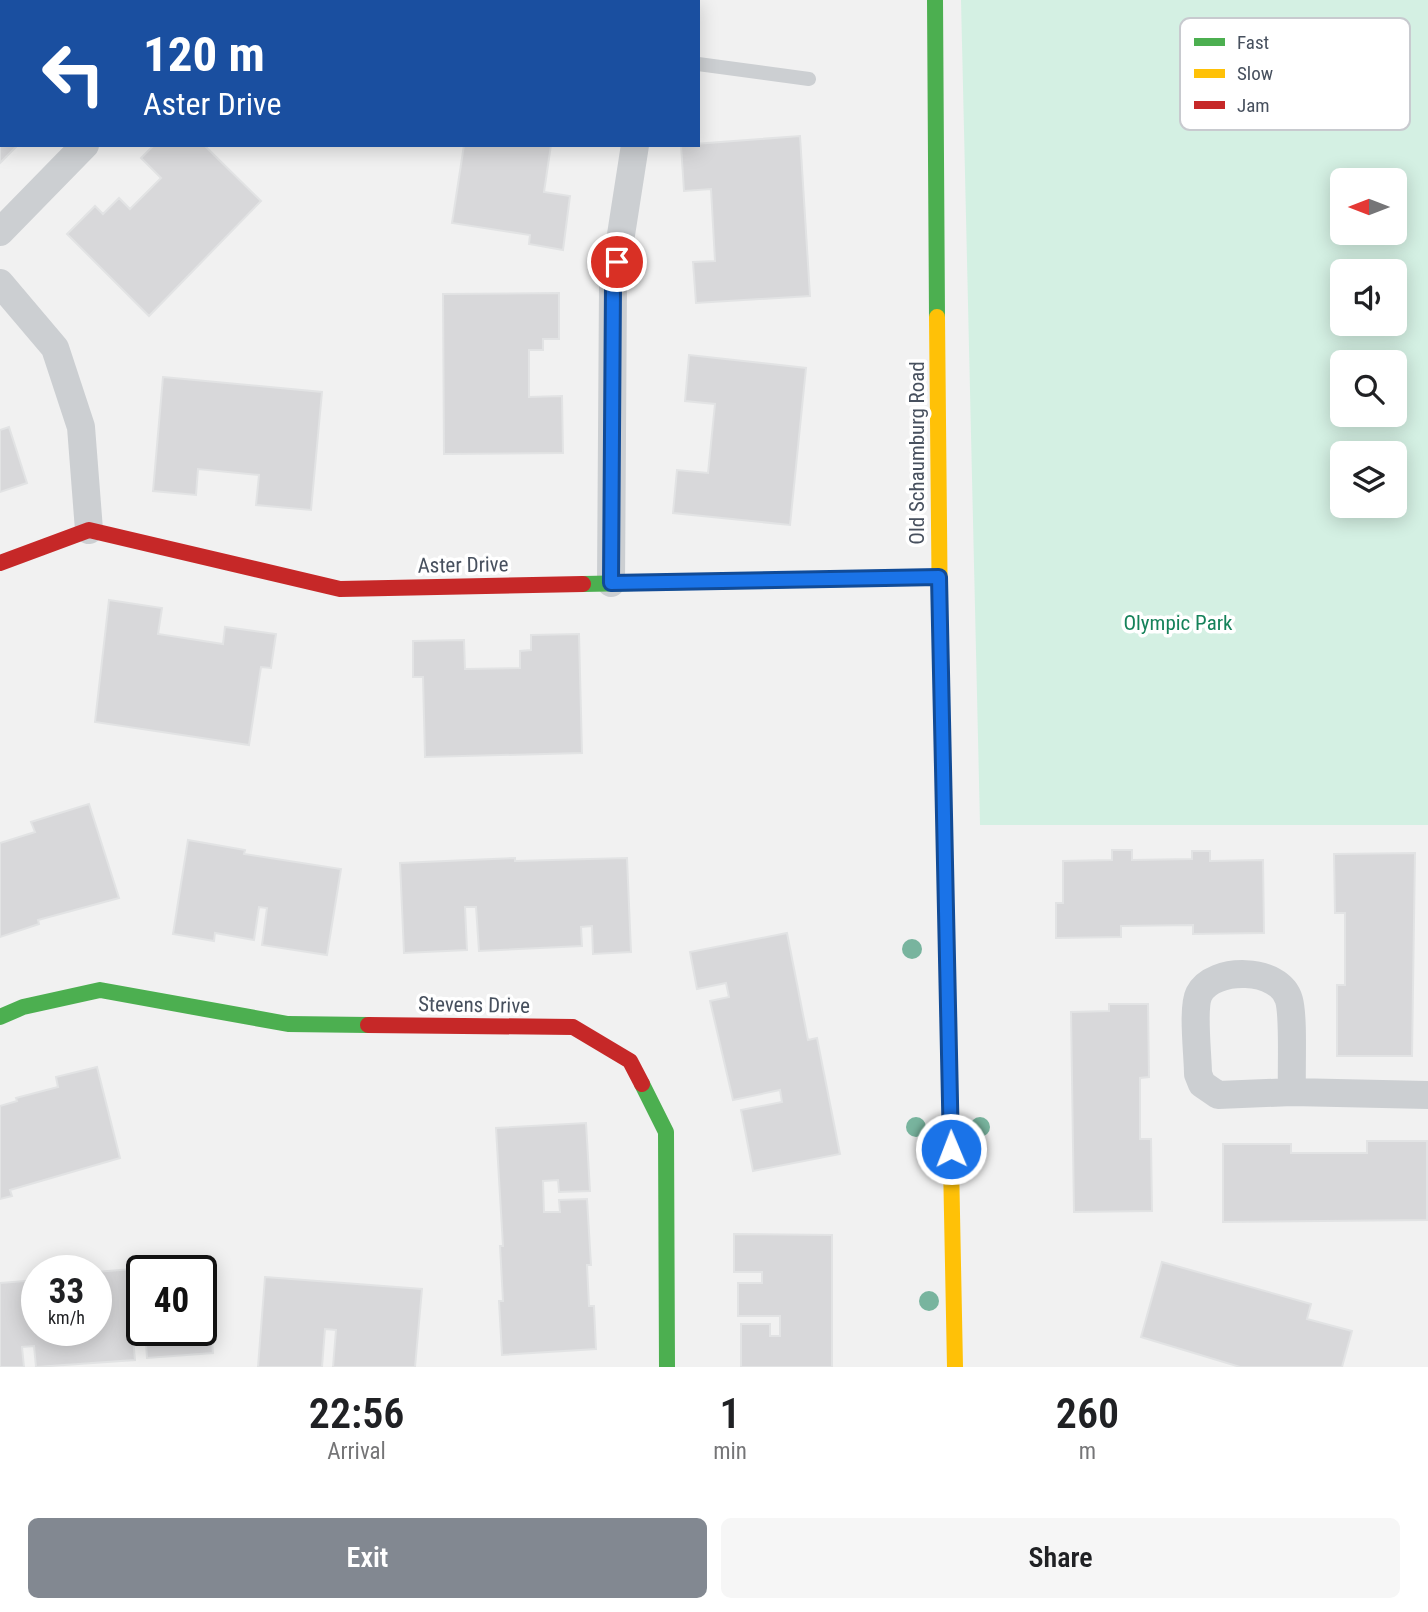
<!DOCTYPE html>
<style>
body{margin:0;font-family:"Roboto Condensed",sans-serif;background:#f6f6f6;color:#202124;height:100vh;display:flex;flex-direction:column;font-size:26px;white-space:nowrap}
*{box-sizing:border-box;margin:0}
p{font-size:23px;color:#757577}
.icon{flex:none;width:38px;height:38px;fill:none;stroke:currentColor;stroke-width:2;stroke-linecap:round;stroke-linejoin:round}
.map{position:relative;height:1367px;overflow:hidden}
.side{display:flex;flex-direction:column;background:#fff;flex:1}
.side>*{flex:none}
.top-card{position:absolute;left:0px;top:0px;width:700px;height:147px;box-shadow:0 4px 18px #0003;background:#1a4fa0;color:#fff;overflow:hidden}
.needle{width:46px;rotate:270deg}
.controls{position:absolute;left:1330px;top:168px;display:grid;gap:14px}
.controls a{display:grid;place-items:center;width:77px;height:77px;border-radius:10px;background:#fff;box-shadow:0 4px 18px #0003;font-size:35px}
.speed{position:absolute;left:21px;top:1255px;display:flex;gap:14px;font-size:35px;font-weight:700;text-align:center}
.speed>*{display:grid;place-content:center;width:91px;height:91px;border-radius:50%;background:#fff;box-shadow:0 4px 18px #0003;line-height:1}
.speed small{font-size:18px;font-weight:400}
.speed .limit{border:4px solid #111;border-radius:10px;background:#fff;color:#111}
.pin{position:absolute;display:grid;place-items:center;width:60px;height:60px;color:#fff;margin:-30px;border:4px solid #fff;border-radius:50%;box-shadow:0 2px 7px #0007}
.me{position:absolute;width:77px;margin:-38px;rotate:359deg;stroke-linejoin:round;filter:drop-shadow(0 0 5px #0008)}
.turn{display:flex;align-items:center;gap:24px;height:147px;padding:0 28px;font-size:32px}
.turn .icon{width:91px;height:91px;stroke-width:2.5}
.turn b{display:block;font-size:49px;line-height:60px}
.eta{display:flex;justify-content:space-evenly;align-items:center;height:119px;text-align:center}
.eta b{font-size:42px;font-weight:600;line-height:49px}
.primary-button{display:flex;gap:14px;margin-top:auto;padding:14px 28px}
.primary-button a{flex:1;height:80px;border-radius:10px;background:#828891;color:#fff;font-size:28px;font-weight:600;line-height:80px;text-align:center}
.primary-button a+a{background:#f6f6f6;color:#202124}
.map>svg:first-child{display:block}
.green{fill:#d4f0e3;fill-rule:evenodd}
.building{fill:#d8d8da;stroke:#e2e3e4;stroke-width:2}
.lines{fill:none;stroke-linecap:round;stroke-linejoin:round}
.lane{stroke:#cccfd2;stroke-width:14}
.street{stroke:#cccfd2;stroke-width:28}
.fast{stroke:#4caf50;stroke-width:16}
.slow{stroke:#ffc107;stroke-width:16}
.jam{stroke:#c62828;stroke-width:16}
.tree{fill:#78b49e}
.route-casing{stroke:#114b97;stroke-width:18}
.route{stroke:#1a73e8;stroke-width:12}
.labels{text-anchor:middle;stroke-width:7;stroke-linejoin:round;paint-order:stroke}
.street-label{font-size:21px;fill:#47505e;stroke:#fff}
.park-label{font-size:21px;fill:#15825a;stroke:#fff}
.key{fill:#fff;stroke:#c8cacf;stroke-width:2}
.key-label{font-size:19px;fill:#47505e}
</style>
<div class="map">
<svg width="1428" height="1367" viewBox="0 0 1428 1367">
<rect width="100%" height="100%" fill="#f1f1f1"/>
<path class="green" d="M961,0h467v825h-448zM1342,180h53v53h-53zM1342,271h53v53h-53zM1342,362h53v53h-53zM1342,453h53v53h-53z"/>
<path class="building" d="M0,0l44,2h-42v143h16l-18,18z
M337,0h114l2,2h-118z
M800,136l10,160 -114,7 -3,-41 22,-1 -4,-72 -27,2 -3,-46z
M154,145h50l57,56 -112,115 -82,-82 28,-28 8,8 16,-16 11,11 31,-31 -20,-20z
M464,145h87l-7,47 26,4 -7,54 -34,-6 1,-9 -78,-12z
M559,293v46h-16v11h-14v47l33,-1 1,57 -119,1 -1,-160z
M689,355l117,13 -16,157 -117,-12 4,-43 31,3 7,-69 -30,-3z
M163,377l159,15 -11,118 -55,-5 3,-30 -61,-6 -2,26 -43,-4z
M9,427l18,56 -27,9v-62z
M109,600l53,8 -4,26 65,10 2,-17 51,7 -5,34 -10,-1 -12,78 -154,-23z
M579,634l3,119 -157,4 -2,-80h-10v-36l51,-1 1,29 55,-1v-17l11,-1v-15z
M89,804l30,94 -81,22 1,4 -39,13v-94l35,-11 -4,-10z
M188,840l57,10 -1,4 97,15 -14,86 -65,-10 5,-37 -8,-1 -5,33 -39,-7 -1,8 -41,-7z
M1112,850h20v10l60,-1v-8h18v10l53,-1 1,73 -71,1v-9l-72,1v11l-65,1v-35h7v-42l49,-1z
M1415,853l-3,203h-75v-71h8v-72h-10l-1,-59z
M515,858v3l112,-3 4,94 -38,2 -1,-28 -11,1 1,19 -103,5 -3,-44h-11l2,43 -63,3 -4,-90z
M787,933l21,107 9,-2 23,116 -87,17 -12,-61 41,-8 -2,-12 -47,10 -23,-99 19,-4 -3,-14 -29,6 -7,-37z
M1109,1004h39l1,73 -9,1v61h11l1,72 -78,1 -3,-200 38,-1z
M97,1067l23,91 -110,32 2,6 -12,3v-93l17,-5 -1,-3 42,-11 -2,-10z
M586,1123l4,68 -31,1 -1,-12 -15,1 1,31h16l-1,-12 28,-1 4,66h-4l2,41h5l2,43 -94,6 -3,-54h4l-3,-55h3l-7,-118z
M1367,1141h60v79l-204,2v-78h68v9h76z
M734,1234l98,1v132h-91v-43h29v12h10v-20h-42v-33h24v-11h-28z
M1162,1262l149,42 -4,15 45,12 -10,36h-102l-99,-30z
M206,1263l7,90 -66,5 -2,-28h56v-60h-59v44l-11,1 4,45 -99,7 -2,-21 -12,1 2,20h-24v-84l37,-3v50h59v-58z
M265,1277l157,12 -7,78h-82l3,-37 -11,-1 -3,38h-64z"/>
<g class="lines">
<path class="lane" d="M537,0l2,2
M698,64l111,15"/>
<path class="street" d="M653,0v2
M226,2l2,-2
M0,232l85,-87
M0,283l55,65 26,79 8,103
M611,583l2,-297 22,-141
M1292,1092c-1,-22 2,-74 -3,-92 -9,-33 -76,-34 -90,-6 -7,14 -1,62 -1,80l4,10 16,11 74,-3 136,3"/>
<path class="fast" d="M935,0l2,317
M583,584l264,-5
M940,628l9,432
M0,1017l23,-10 77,-17 188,34 80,1
M642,1084l24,48 1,235"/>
<path class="slow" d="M937,317l3,311
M847,579l92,-2
M949,1060l6,307"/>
<path class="jam" d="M0,563l89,-33 251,59 243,-5
M368,1025l205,2 57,34 12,23"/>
</g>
<g class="tree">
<circle cx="912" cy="949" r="10"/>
<circle cx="916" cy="1127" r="10"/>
<circle cx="980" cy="1127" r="10"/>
<circle cx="929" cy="1301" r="10"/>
</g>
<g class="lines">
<defs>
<path id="route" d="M617,262l-4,24 -2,297 328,-6 12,572"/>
</defs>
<use href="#route" class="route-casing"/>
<use href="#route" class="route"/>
</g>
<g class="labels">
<g class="street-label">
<text transform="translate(917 453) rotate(-90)" y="7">Old Schaumburg Road</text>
<text transform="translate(463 565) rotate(-1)" y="7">Aster Drive</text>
<text transform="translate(474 1005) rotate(1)" y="7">Stevens Drive</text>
</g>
<g class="park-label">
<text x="1178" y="630">Olympic Park</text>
</g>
</g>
<rect x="1180" y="18" width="230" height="112" rx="10" class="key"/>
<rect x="1194" y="38" width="31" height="8" fill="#4caf50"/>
<rect x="1194" y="69" width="31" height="9" fill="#ffc107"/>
<rect x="1194" y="101" width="31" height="8" fill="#c62828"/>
<g class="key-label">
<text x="1237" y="49">Fast</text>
<text x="1237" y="80">Slow</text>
<text x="1237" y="112">Jam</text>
</g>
</svg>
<div class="controls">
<a><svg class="needle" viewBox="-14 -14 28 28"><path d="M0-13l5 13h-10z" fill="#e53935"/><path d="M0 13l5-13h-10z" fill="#757577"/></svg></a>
<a><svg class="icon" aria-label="sound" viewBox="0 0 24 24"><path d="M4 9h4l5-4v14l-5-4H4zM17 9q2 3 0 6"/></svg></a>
<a><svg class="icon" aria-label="search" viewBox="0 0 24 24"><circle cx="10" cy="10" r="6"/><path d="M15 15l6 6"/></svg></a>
<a><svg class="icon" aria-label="layers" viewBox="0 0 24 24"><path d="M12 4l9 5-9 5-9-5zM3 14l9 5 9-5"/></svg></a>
</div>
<div class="speed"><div>33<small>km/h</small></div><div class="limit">40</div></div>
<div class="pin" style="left:617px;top:262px;background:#d93025"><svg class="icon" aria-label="arrive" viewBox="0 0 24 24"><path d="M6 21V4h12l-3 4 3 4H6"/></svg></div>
<svg class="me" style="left:951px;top:1149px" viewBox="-20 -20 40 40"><circle r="17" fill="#1a73e8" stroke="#fff" stroke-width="3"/><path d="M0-11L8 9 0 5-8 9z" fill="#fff"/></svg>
<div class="top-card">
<div class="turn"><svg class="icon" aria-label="left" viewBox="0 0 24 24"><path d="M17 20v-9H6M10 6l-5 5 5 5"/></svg><div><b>120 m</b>Aster Drive</div></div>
</div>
</div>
<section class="side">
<div class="eta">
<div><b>22:56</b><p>Arrival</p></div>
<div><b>1</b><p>min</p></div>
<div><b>260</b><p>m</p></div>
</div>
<div class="primary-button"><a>Exit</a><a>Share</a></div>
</section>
